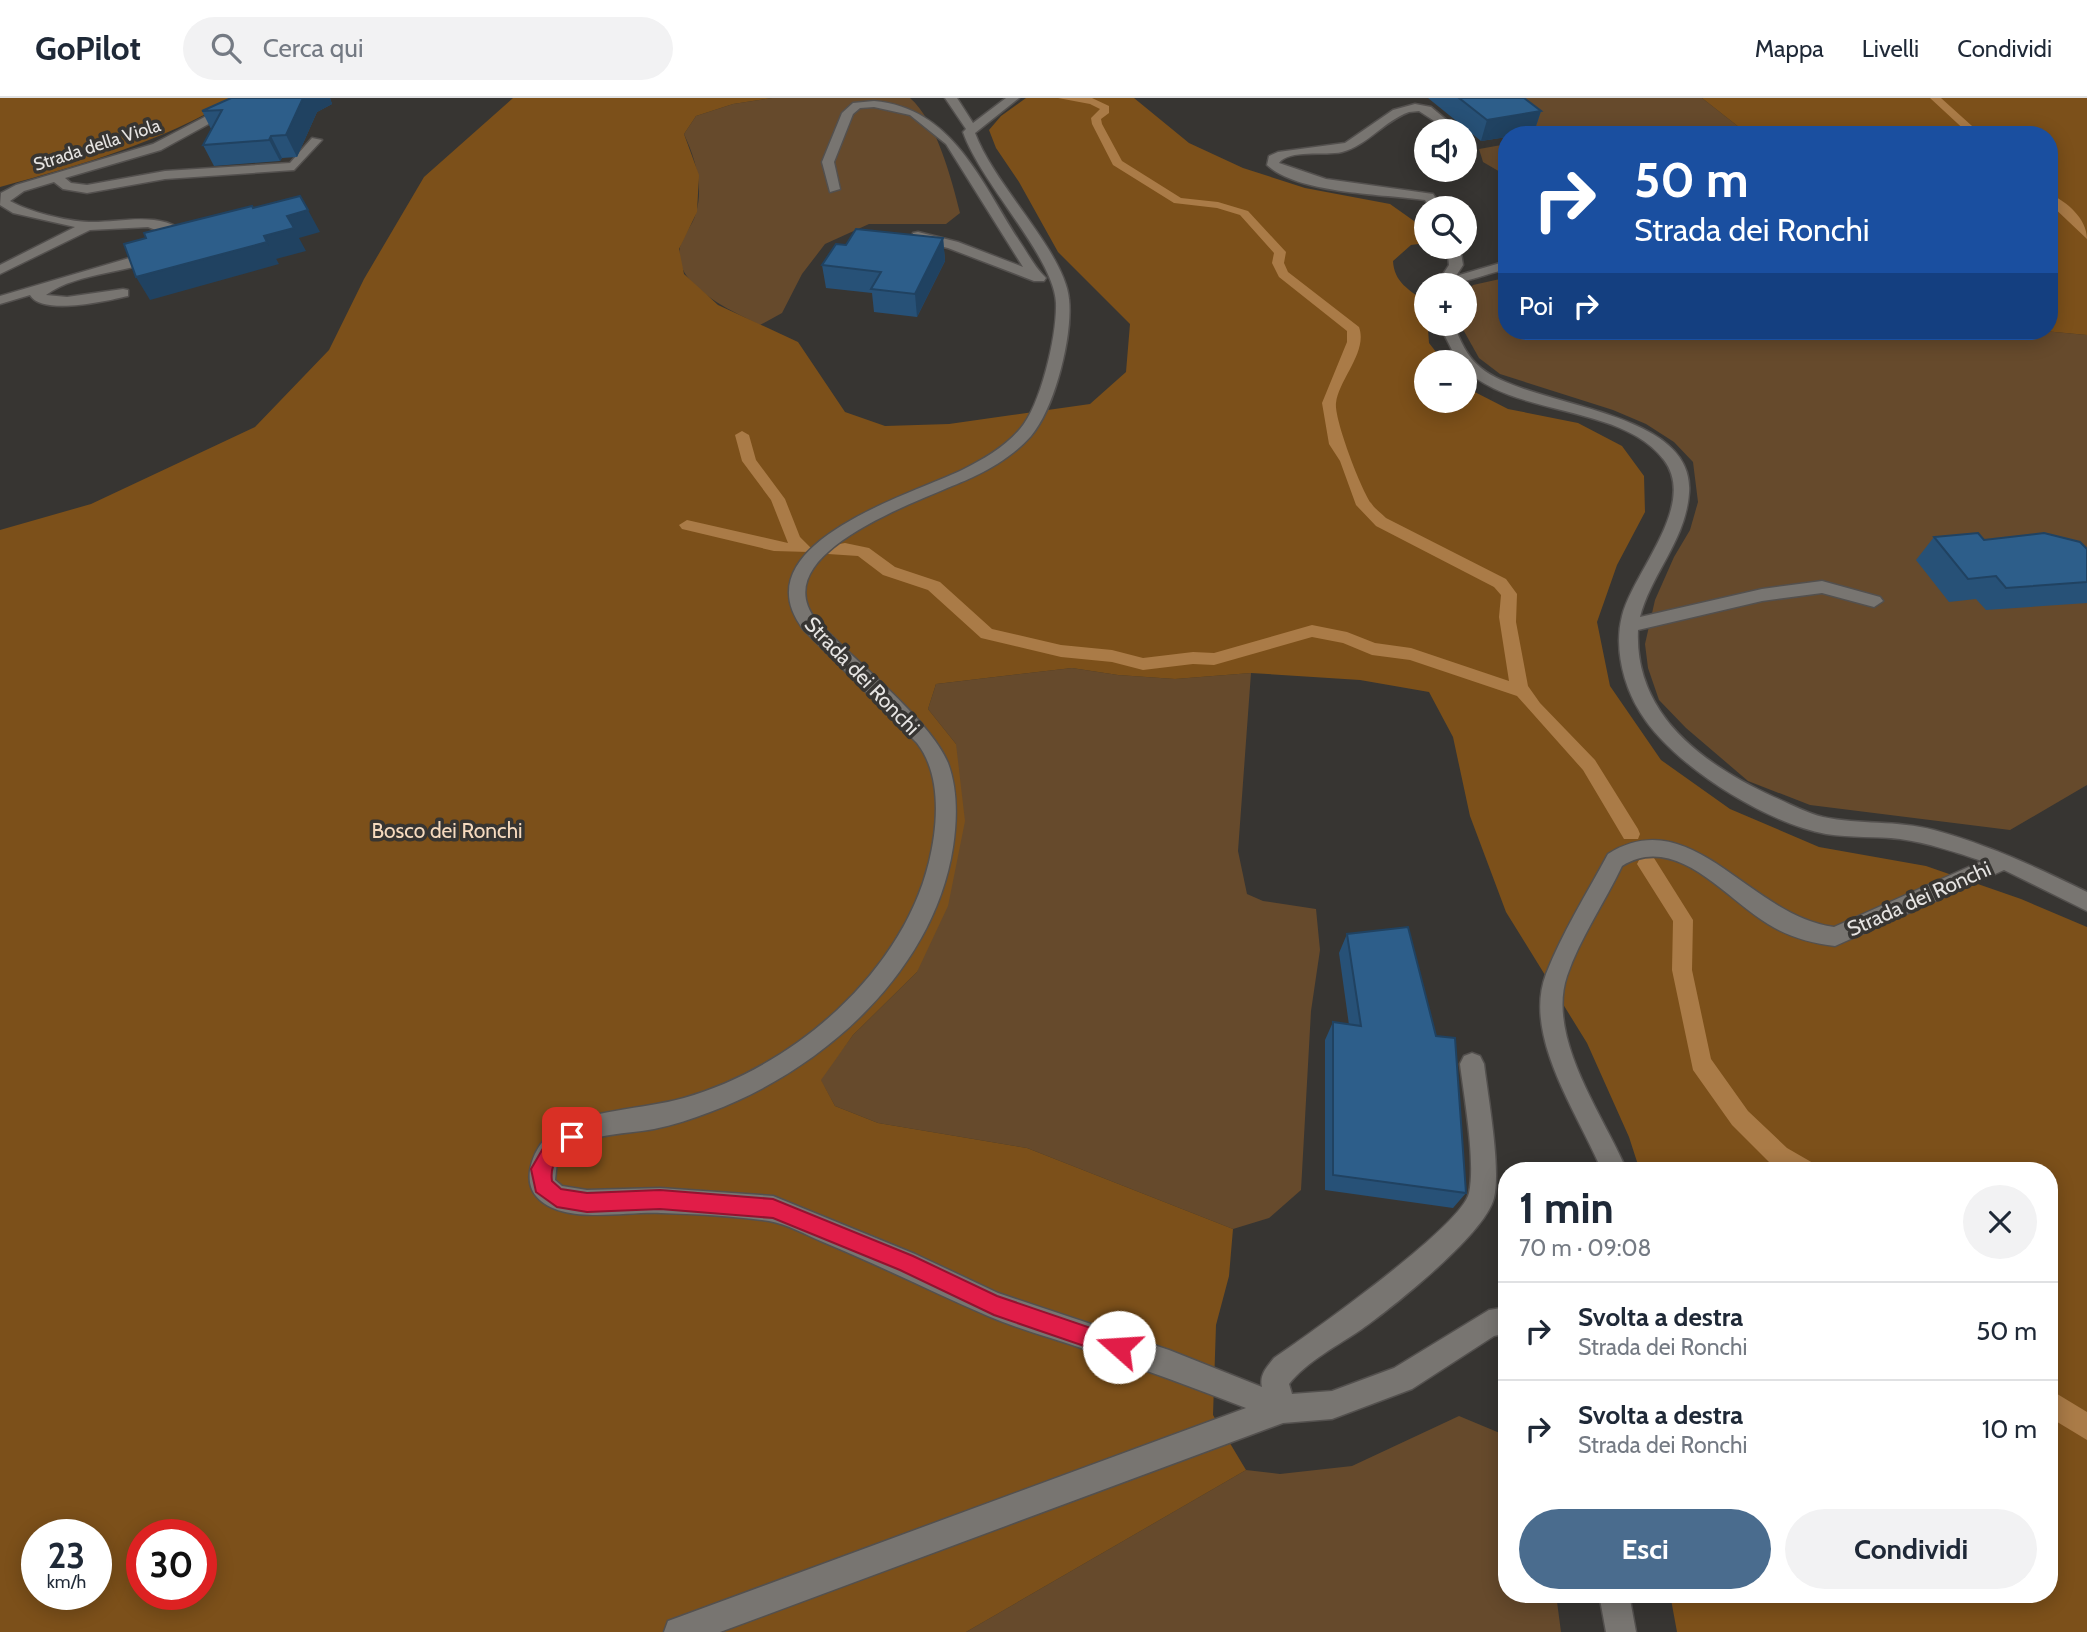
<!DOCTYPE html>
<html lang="it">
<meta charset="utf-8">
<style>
body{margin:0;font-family:Cabin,sans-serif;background:#f2f2f3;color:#1f2937;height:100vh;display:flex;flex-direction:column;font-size:26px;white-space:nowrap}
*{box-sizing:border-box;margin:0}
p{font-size:23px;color:#747a83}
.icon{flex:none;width:38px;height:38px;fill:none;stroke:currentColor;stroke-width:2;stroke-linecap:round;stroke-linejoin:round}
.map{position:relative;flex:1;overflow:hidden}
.sheet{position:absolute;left:1498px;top:1064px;width:560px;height:441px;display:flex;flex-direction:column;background:#fff;border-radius:28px;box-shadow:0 4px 18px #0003}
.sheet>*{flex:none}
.guide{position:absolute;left:1498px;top:28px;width:560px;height:214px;border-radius:28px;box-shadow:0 4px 18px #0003;background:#1a4fa0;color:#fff;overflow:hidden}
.buttons{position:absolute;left:1414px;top:21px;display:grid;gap:14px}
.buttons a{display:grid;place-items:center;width:63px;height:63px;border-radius:50%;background:#fff;box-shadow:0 4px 18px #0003;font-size:35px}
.speed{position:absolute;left:21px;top:1421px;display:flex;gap:14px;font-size:35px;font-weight:700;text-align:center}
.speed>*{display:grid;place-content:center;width:91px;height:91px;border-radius:50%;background:#fff;box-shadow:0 4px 18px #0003;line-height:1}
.speed small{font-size:18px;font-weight:400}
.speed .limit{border:10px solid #d22;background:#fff;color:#111}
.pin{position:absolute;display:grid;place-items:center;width:60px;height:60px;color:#fff;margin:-30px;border-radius:14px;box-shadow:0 4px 10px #0006}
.me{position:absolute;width:77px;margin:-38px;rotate:289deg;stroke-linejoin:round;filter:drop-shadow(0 0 5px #0008)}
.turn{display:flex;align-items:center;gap:24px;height:147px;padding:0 21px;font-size:32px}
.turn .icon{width:91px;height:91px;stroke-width:2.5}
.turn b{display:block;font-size:49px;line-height:60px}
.then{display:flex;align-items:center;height:66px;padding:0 21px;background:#0003;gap:14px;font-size:26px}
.round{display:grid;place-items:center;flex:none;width:74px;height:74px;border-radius:37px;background:#f2f2f3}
.summary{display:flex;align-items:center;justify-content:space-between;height:119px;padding:0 21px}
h1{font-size:42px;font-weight:700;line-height:52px}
.cta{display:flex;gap:14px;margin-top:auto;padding:14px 21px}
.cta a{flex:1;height:80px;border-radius:42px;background:#4a6c8e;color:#fff;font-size:28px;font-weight:700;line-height:80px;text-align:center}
.cta a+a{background:#f2f2f3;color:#1f2937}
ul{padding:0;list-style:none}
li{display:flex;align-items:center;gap:21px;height:98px;padding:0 21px;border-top:2px solid #e0e1e3}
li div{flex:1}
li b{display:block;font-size:26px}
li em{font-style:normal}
header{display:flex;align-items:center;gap:42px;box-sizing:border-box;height:98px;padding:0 35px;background:#fff;border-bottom:2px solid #e0e1e3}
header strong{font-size:33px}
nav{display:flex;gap:38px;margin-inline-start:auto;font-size:24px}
.search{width:490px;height:63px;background:#f2f2f3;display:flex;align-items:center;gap:18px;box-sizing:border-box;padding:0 24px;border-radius:38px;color:#747a83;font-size:26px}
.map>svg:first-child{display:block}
.green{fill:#664a2c}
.forest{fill:#7c501a;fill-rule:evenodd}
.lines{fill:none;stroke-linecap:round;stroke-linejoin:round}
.stream{fill:#aa7b47;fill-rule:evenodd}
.minor-casing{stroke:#53504e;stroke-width:3}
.minor{fill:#787571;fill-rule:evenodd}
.wall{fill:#275177}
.shaded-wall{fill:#204261}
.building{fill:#2d5e8a;stroke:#204261;stroke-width:2}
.route{fill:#e11d48;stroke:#92132f;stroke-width:2}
.labels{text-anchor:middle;stroke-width:7;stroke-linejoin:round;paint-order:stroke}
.far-street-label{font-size:18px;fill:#e6e4e2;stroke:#373532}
.street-label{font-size:21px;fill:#e6e4e2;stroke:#373532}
.park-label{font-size:21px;fill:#f6dabe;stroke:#373532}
</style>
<header>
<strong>GoPilot</strong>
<div class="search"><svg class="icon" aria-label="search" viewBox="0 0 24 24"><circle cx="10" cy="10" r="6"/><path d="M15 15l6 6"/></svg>Cerca qui</div>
<nav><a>Mappa</a><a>Livelli</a><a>Condividi</a></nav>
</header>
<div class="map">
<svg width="2087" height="1534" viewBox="0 0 2087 1534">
<rect width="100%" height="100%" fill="#373532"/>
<path class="green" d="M772,0h138c26,22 42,82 50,115l-14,11h-77l-44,20 -23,30 -20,39 -22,12c-26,-13 -89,-40 -80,-78 3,-12 13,-22 16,-34 8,-27 -1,-55 -12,-79l12,-18 37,-12z
M1502,0h200l47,37h-202z
M1507,46v32l-24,-14 -4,-13z
M1500,181l7,3v49h537l43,4v450l-77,45 -200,-25 -62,-24 -62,-53 -27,-28 -11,-32 -3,-24 10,-44 19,-43 16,-27 8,-28 -5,-40 -19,-20 -28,-18 -33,-14 -113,-36 -21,-16 -19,-34h5v-30l8,-9z
M1072,570l46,7 57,4 76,-6 -13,178 9,43 16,7 53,8 4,41 -9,61 -10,179 -32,28 -36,11 -206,-81 -149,-25 -43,-17 -15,-27 33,-44 64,-63 39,-228 -28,-35 8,-25z
M1459,1318l48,20v158h49l5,38h-595l280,-162 34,4 72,-8z"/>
<path class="forest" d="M0,0h235c-79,46 -148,65 -235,89z
M513,0h259l-39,6 -37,12 -12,18 15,41 -2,37 -18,37 5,25 34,31 80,37 47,70 40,14 64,-2 63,-9 78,-11 36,-32 4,-48 -72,-72 -39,-70 -23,-34 -7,-18 12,-14 25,-18h108l55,45 54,25 62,20 85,16 24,17 12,22 -15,2 -18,16c1,21 16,29 33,41l3,41 15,19h-18v39h39v-14l43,22 70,14 44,23 22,30 1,36 -28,53 -20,57 13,64 51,74 69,49 89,38 107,19 95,33 66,28v705h-410l-7,-38h379v-423h-409l-11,-34 -42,-94 -81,-131 -36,-96 -17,-79 -24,-45 -69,-12 -109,-7 -76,6 -57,-4 -46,-7 -136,16 -8,25 28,35 9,77 -17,85 -31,66 -64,63 -32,45 14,26 43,17 149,25 206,81 -4,47 -13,49 -3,90 33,55 -280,162h-966v-1102l91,-26 164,-77 74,-77 35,-71 60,-102zM37,1437h59v59h-59zM142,1437h59v59h-59z
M1702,0h385v237l-43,-4h5v-196h-300z"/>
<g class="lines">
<path class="stream" d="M1058,0h34l17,8v7l-8,6 1,5 20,37 59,37 37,4 30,9 38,41 -2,11 4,9 71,55c9,25 -20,52 -23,76 -2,16 25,86 35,100 4,6 11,11 15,15l120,61 11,15 -1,28 12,64 12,17 55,57 43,69 2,5 -2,5h-14l-41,-69 -66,-74 -107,-36 -38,-5 -29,-12 -31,-6 -98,28 -21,-1 -50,6 -31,-8 -51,-5 -80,-19 -53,-48 -45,-15 -25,-19 -30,-2v-8l17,-3 24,5 26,19 45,15 52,47 69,16 51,5 31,8 50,-6 21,1 98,-28 35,7 28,11 36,5 98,33 -10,-64 2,-22 -7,-8 -118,-61 -20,-21 -16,-44 -11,-17 -7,-41 25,-61v-11l-68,-54 -7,-14 2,-10 -34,-38 -23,-7 -43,-5 -61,-38 -21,-41 -1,-6 9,-9 -10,-5z
M1930,0h11l41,37h-12z
M2049,96c18,7 38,25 38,45l-38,-36z
M742,333l7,4 7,25 29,39 15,38 11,11 -2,4 -35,-1 -92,-22 -3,-4 8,-5 101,23 -17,-43 -29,-39 -7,-26z
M1647,758l7,2 39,62 -1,50 19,89 37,52 39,37 26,15 3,8h-33l-12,-7 -39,-39 -39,-55 -21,-100 1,-49 -36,-57 3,-6z
M2049,1291l38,23v28l-38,-23z"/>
<defs>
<path id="minor" d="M241,0h15l-95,52 -96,28 6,5 16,2 78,-14 125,-8 22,-25 10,2 -28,30 -129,9 -78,14 -24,-4 -9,-7 -30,9 -14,10c20,11 55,20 79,21 32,1 73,-13 100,14 -33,42 -102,29 -143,59l21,2 56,-8 5,1v6c-21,5 -86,20 -98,-1l-30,9v-8l153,-45 21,-14 -26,-10 -58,3 -90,44v-9l75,-38 -62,-14 -13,-8 1,-12 15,-8 137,-41z
M945,0h12l16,25 33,-25h13l-44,35c19,52 90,120 94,166 4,36 -14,109 -38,137 -15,17 -35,30 -56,40 -42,21 -214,74 -159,144 35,38 114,99 132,143 10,27 9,57 5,84 -19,124 -130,223 -243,265 -18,7 -37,13 -56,17 -31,6 -77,3 -97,33l-2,18 7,6 25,4 73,-2 113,8 142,58 83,39 171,57 93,37c-3,-12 5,-20 12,-29 35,-24 188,-132 195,-165 7,-30 -5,-97 -9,-129l4,-8 8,-3 8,3 4,8c4,33 17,104 10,134 -8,35 -101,109 -132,131 -23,16 -55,32 -73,55l3,10 40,-3 62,-23 95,-58 18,-3v26l-13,3 -82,53 -80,30 -49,4 -563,209h-56l4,-11 11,-4 567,-209c-51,-20 -103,-39 -156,-57 -34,-12 -69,-21 -102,-35 -56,-24 -109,-51 -165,-74 -17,-7 -36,-18 -54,-21 -35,-5 -73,-7 -108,-8 -35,-2 -100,13 -125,-17 -15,-18 -1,-52 16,-63 38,-25 90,-23 132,-35 109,-31 218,-125 245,-236 9,-37 13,-87 -12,-119l-114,-114c-64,-85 108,-134 161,-160 20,-10 41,-22 56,-40 21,-24 37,-94 36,-126 -2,-46 -75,-119 -93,-171l3,-3z
M874,3c78,7 106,79 144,138 9,13 17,29 28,39l-2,3h-10l-86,-33 -35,-9v-6l5,-1 40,10 65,25 -77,-123 -36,-29 -36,-8 -14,1 -7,6 -19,48 6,27 -10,3 -8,-30 20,-49 11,-10z
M1415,6l16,3 18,15 -10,2 -20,-13 -10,1c-25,9 -41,33 -67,40 -17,4 -53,-3 -63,11l47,16 107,15 9,14h-12l-5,-8c-42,-6 -127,-6 -158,-35l2,-9 9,-4 67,-9 48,-33z
M1447,149h13l3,18 -7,11 51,-15v8c-25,6 -46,16 -71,16l13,-20z
M1439,226h14c8,17 13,32 28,44 48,40 215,40 208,125 -3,47 -38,81 -49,124l122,-28 60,-8 58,16 3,4 -9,6 -52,-14 -60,8 -124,29c-4,85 66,135 136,167 16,7 32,16 49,20 37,8 74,3 111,13 55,15 102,37 153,62v19l-83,-41 -169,76c-24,-3 -46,-9 -67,-22 -42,-25 -92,-92 -146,-58 -17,36 -42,72 -55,110 -21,62 37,140 60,195h-25c-23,-56 -80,-135 -56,-197 16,-41 41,-81 62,-120 84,-53 141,62 226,73l148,-66c-27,-9 -54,-18 -82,-22 -24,-3 -49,-1 -74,-5 -60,-11 -154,-69 -186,-122 -17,-27 -26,-65 -18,-96 11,-44 76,-111 42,-156 -42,-56 -150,-43 -199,-91v-7h-7z
M1599,1496h30l7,38h-30z"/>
</defs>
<use href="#minor" class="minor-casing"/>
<use href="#minor" class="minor"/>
</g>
<path class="wall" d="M231,0h99l2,6 -15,8 -20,45 -15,1 -2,3 -66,5 -11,-21 8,-16 -9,-18z
M1428,0h96l17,13 -7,21 -27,3v2l-26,4z
M943,140l2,23 -28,56 -43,-5 -2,-19 -46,-5 -4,-23z
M1934,439l50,3 103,9v54l-101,7 -10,-11 -27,3 -33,-42z
M1347,836l119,259 -13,15 -128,-18v-150l8,-18 16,3 -10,-72z"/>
<path class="shaded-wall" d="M303,0h27l2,6 -15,8 -20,45 -11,-22z
M1541,13l-7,21 -16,3h-11v2l-26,4 6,-21z
M271,38l11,22 -2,3 -11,-21z
M308,112l12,22 -21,6 7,13 -30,8 -12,-23 23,-20z
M943,140l2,23 -28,56 -2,-23z
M267,144l12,22 -129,36 -14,-23z"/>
<path class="building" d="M231,0h72l-17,37 -15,1 -2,4 -66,5 19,-35 -20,1z
M1459,0h65l17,13 -54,9z
M300,98l8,14 -21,6 7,12 -30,8 3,6 -131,35 -12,-33 22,-6 -2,-5 108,-27 1,2z
M856,131l87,9 -28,56 -44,-5 10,-17 -59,-7 14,-21 10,1z
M1978,435l6,7 60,-7 36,9 7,7v33l-81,6 -10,-12 -28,3 -34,-42z
M1408,829l28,109 19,2 11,155 -133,-18v-153l28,4 -14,-92z"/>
<path class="route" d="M572,1030l7,3 2,6 -2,6c-17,7 -30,18 -27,38l9,8 26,4 73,-3 113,9 140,57 84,40 129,44 3,7 -3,8 -7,3 -125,-43 -94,-45 -127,-52 -113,-9 -73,3 -30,-5 -21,-15 -5,-23 18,-31z"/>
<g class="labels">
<g class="far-street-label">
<text transform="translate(97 47) rotate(-18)" y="6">Strada della Viola</text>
</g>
<g class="street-label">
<text transform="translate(862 578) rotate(46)" y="7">Strada dei Ronchi</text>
<text transform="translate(1919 801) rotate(-24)" y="7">Strada dei Ronchi</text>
</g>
<g class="park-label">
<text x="447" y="740">Bosco dei Ronchi</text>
</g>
</g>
</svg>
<div class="buttons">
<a><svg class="icon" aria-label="sound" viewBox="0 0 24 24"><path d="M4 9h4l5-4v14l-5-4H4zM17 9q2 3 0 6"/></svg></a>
<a><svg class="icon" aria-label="search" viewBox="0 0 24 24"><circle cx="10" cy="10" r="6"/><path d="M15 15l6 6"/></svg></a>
<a>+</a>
<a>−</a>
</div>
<div class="speed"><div>23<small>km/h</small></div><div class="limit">30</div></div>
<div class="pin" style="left:572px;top:1039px;background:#d93025"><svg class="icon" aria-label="arrive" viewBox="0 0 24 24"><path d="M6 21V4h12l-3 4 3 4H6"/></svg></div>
<svg class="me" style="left:1119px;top:1249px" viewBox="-20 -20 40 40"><circle r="19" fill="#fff"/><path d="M0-13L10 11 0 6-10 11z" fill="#e11d48"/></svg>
<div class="guide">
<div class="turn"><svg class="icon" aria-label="right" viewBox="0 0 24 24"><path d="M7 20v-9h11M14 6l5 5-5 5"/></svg><div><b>50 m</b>Strada dei Ronchi</div></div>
<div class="then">Poi<svg class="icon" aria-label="right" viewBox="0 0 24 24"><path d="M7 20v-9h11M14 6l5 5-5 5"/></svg></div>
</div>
<section class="sheet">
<div class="summary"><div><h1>1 min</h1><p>70 m · 09:08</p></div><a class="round"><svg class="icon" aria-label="close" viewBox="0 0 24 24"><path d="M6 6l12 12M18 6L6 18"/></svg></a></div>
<ul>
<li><svg class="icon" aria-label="right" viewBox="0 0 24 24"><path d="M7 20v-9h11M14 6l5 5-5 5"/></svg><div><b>Svolta a destra</b><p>Strada dei Ronchi</p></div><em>50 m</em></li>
<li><svg class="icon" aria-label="right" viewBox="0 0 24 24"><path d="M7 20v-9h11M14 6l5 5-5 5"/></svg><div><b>Svolta a destra</b><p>Strada dei Ronchi</p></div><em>10 m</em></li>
</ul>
<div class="cta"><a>Esci</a><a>Condividi</a></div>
</section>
</div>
